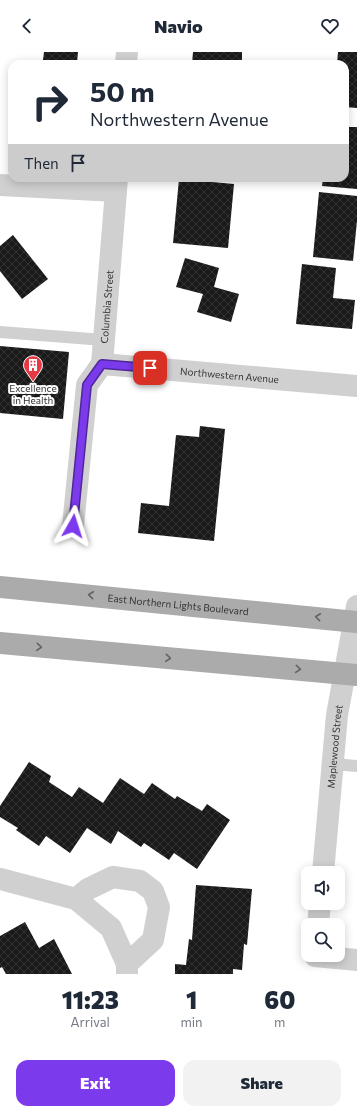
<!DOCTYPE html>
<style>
body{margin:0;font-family:Commissioner,sans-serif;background:#f2f2f3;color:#1f2937;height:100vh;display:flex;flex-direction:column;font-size:15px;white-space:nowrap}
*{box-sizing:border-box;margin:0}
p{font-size:13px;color:#747a83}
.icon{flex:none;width:22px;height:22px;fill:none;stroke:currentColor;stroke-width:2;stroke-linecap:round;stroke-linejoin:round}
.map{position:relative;height:922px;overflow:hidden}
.sheet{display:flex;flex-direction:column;background:#fff;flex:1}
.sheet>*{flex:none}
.top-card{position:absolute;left:8px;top:8px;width:341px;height:122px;border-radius:12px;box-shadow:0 2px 10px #0003;background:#fff;color:#1f2937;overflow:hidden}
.controls{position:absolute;left:301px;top:814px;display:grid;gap:8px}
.controls a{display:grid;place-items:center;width:44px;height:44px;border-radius:8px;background:#fff;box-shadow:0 2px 10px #0003;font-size:20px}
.pin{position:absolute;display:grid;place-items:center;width:34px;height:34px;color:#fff;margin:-17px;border-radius:8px;box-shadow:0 2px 6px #0006}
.me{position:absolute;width:44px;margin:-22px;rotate:6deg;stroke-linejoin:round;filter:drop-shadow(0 0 3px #0008)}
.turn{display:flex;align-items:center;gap:14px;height:84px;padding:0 16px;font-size:18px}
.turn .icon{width:52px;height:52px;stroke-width:2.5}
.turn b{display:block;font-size:28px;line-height:34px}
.then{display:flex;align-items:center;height:38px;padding:0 16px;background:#0003;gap:8px;font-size:15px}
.eta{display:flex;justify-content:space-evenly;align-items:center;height:68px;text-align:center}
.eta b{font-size:24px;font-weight:800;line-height:28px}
.primary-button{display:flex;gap:8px;margin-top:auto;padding:8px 16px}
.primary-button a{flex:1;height:46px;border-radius:12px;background:#7c3aed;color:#fff;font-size:16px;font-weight:800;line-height:46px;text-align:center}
.primary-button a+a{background:#f2f2f3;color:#1f2937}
header{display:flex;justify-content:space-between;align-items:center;height:52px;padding:0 16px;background:#fff;font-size:18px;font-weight:800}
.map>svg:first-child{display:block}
.building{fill:url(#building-cross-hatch)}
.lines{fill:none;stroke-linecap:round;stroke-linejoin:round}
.service{stroke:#d0d0d0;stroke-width:12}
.minor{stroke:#d0d0d0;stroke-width:22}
.primary{stroke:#ababab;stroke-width:22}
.oneway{stroke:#636363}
.route-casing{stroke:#51269a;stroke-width:10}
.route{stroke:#7c3aed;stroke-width:7}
.labels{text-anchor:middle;stroke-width:4;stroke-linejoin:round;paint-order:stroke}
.street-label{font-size:10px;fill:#333;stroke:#fff}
.poi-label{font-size:10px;fill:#333;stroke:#fff}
</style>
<header><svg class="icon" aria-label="back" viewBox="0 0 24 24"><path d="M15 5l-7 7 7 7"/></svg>Navio<svg class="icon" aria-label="heart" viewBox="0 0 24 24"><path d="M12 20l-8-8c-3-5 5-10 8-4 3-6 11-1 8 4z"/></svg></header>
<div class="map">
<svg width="357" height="922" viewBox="0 0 357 922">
<defs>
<pattern id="building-cross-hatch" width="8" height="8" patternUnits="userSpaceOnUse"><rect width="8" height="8" fill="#1a1a1a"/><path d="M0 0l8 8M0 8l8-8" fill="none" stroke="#333"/></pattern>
</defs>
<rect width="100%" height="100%" fill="#fff"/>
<path class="building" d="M44,0h34l-1,11 -34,-3z
M193,0h49v12h-50z
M338,0h19v56l-12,-1v-43h-8z
M345,75h12v62l-35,-3 1,-8h22z
M179,127l55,5 -6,64 -55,-5z
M319,140l38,4v25l-4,40 -40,-4z
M13,183l35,44 -26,20 -22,-28v-25z
M185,206l34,10 -5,19 25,7 -8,28 -34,-10 6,-18 -27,-7z
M302,212l34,4 -3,30 22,2 -3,29 -56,-5z
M0,294l69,6 -6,67 -63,-6z
M200,374l25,3 -11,112 -76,-8 3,-30 28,3 7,-71 23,2z
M29,710l22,14 -2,6 23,15 7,-10 24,16 17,-25 24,16 8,-11 23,16 2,-3 25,15 5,-7 23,16 -33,49 -23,-16 -5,7 -25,-17 -3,4 -23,-16 -7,13 -24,-16 -17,25 -24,-17 -7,10 -23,-16 2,-2 -18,-11v-11z
M196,833l56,4 -5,56 -3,-1 -2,26 -9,-1v5h-58v-10l11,1 3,-26 3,1z
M25,870l14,26 15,-9 18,35h-66l-4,-7 -2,1v-32z"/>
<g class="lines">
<path class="service" d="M0,280l104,8
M333,712l24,2"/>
<g class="minor">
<path d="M126,12l1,-12"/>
<path d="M0,133l116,6"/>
<path id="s1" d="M102,312l255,22"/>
<path id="s2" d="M73,474l14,-141 15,-21 15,-186"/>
<path id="s3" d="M323,821l14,-158 20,-109"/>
<path d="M0,827l76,20 35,29 16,36v10"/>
<path d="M76,847l12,-10 25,-12 27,4 13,10 6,16 -6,33 -26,24"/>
<path d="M318,873l2,-22"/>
<path d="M315,904l42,4"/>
</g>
<g class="primary">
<path id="s4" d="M0,535l357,35"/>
<path d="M0,591l357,32"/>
</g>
</g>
<defs><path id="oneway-chevron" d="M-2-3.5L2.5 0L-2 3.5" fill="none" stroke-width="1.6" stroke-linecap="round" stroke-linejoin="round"/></defs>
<g class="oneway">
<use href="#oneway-chevron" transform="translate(91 543) rotate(-174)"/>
<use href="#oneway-chevron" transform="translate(318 565) rotate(-174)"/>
<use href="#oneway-chevron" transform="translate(39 595) rotate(5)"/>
<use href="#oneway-chevron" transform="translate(168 606) rotate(5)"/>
<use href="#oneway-chevron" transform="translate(298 617) rotate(5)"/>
</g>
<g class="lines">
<defs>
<path id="route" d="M73,474l14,-141 15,-21 48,4"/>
</defs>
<use href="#route" class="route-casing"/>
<use href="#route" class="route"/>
</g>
<defs>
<symbol id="building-pin" viewBox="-11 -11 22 30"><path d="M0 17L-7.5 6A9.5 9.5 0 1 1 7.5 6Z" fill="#e63946" stroke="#fff"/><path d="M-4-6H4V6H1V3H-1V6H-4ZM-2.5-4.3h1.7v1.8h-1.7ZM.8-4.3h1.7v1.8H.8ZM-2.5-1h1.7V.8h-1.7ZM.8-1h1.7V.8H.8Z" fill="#fff"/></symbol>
</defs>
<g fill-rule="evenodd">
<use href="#building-pin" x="22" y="302" width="22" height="30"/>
</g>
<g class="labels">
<g class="street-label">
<text dy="4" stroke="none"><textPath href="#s2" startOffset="225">Columbia Street</textPath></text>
<text dy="4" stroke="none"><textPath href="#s1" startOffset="128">Northwestern Avenue</textPath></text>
<text dy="4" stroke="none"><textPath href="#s4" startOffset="179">East Northern Lights Boulevard</textPath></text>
<text dy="4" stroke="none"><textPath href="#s3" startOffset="127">Maplewood Street</textPath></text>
</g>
<g class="poi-label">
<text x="33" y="340">Excellence<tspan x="33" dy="12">in Health</tspan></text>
</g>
</g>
</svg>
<div class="controls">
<a><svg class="icon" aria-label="sound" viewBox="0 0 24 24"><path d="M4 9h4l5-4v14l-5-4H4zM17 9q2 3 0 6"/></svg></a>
<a><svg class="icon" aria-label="search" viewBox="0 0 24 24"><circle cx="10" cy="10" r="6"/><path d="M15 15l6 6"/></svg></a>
</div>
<div class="pin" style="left:150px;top:316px;background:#d93025"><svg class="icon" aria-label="arrive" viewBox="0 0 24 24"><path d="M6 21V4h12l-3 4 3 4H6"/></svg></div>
<svg class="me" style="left:73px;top:474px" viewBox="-20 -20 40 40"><path d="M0-17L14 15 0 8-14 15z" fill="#7c3aed" stroke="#fff" stroke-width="4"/></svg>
<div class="top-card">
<div class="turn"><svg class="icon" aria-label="right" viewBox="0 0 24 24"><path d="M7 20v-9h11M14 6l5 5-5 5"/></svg><div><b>50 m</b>Northwestern Avenue</div></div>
<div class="then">Then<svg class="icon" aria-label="arrive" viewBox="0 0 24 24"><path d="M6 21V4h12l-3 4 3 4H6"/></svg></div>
</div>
</div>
<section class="sheet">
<div class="eta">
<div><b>11:23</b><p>Arrival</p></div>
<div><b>1</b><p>min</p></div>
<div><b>60</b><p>m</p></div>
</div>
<div class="primary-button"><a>Exit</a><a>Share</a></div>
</section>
